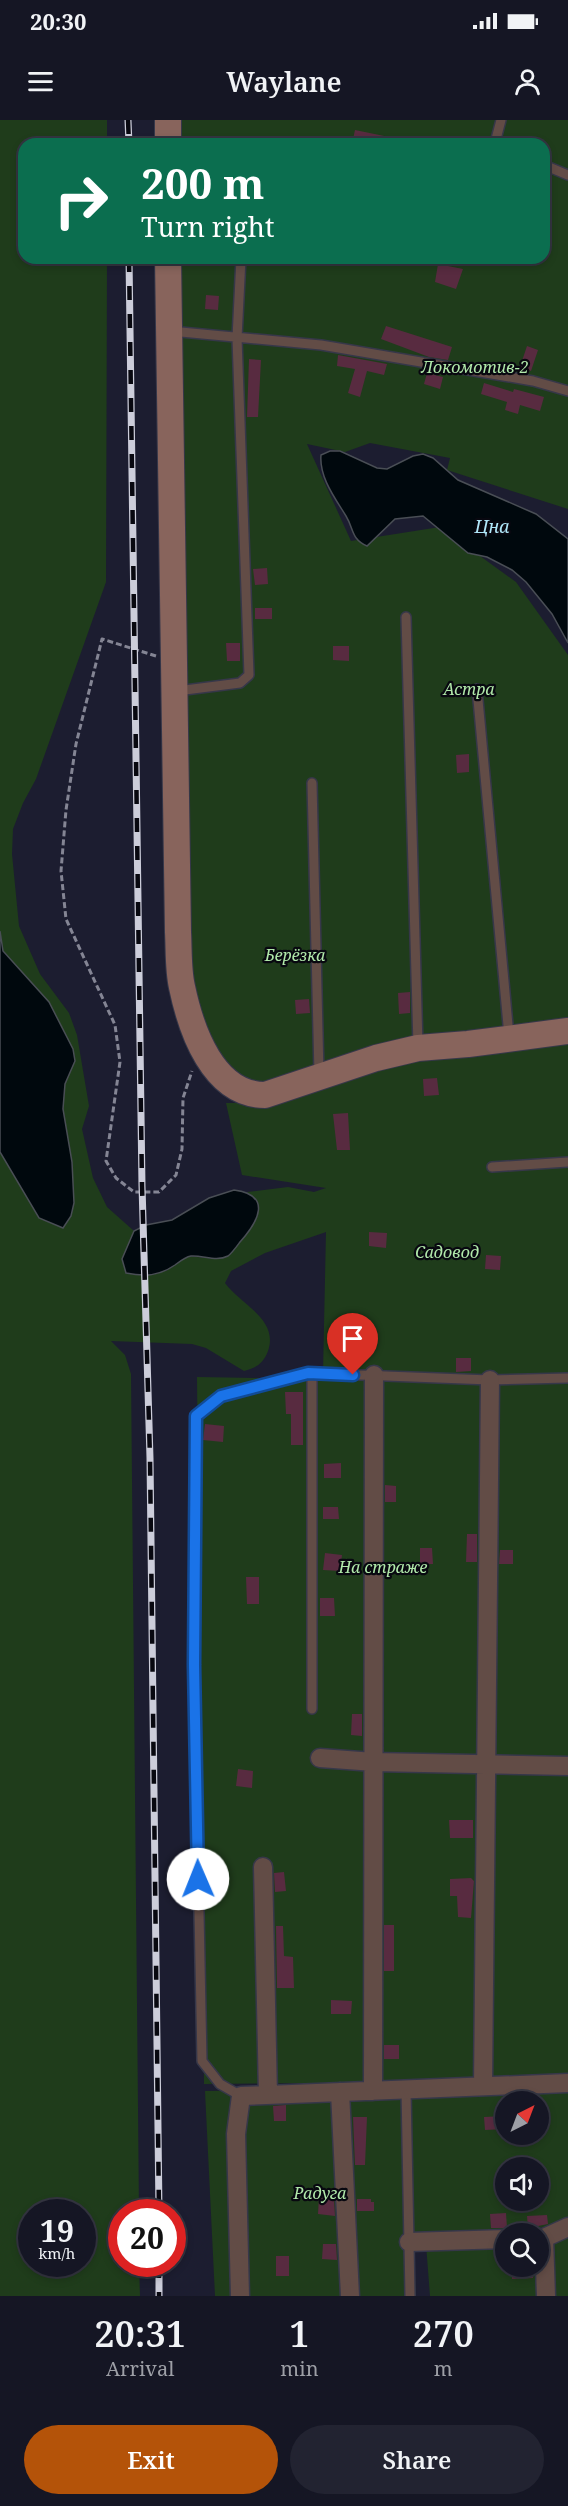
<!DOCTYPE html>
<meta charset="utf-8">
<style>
body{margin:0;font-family:"Noto Serif",serif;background:#222331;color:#f1f3f6;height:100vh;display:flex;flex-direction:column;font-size:22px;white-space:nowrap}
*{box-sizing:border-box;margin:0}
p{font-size:20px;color:#9d9fa6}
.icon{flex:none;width:33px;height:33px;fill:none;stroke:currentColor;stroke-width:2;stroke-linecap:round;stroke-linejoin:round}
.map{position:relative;height:2176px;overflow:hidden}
.side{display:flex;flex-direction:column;background:#151624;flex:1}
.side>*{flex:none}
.hud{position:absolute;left:18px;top:18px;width:532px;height:126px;border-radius:18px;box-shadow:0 3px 9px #0003,0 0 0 2px #343541;background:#0b6e4f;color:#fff;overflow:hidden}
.needle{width:39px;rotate:42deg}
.fabs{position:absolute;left:495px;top:1971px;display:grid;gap:12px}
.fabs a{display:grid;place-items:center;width:54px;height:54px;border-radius:50%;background:#151624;box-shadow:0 3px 9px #0003,0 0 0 2px #343541;font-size:30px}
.speed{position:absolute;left:18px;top:2079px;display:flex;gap:12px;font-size:30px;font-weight:700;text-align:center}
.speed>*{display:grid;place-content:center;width:78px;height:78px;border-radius:50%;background:#151624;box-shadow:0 3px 9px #0003,0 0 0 2px #343541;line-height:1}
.speed small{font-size:15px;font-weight:400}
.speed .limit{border:9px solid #d22;background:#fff;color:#111}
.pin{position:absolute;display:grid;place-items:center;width:51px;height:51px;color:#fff;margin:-62px -26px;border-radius:50% 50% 50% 0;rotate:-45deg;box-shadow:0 0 6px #0007}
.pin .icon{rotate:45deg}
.me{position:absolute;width:66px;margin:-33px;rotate:359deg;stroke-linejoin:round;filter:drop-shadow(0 0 4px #0008)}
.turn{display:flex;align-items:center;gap:21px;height:126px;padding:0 24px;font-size:27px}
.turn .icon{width:78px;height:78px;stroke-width:2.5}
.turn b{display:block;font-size:42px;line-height:51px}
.eta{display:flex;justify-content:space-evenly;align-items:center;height:102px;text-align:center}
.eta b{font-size:36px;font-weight:600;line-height:42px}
.button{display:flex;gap:12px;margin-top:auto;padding:12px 24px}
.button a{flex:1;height:69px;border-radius:36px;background:#b45309;color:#fff;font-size:24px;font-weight:600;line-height:69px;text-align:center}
.button a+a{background:#222331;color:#f1f3f6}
.status{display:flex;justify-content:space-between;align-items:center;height:42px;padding:0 30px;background:#151624;direction:ltr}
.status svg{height:16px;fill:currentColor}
header{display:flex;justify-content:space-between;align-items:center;height:78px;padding:0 24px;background:#151624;font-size:27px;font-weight:600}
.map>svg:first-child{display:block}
.green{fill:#1f3c1b;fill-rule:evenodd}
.water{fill:#00080d;stroke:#494e55;stroke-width:1.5}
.building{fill:#582b40}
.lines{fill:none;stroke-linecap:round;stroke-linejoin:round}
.lane-casing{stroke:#363749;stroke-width:12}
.street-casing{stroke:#363749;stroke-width:21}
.secondary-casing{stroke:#363749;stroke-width:28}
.path{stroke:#848594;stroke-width:3;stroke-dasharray:6 3;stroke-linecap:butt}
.lane{stroke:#624c46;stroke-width:9}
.street{stroke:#624c46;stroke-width:18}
.secondary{stroke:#88645c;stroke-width:26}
.rail-casing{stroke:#cccdda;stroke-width:7}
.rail{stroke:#080810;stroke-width:4.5;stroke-dasharray:14;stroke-linecap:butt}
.route-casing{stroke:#114b97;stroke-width:15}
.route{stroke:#1a73e8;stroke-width:10}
.labels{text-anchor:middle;stroke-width:4.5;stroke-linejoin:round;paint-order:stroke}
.park-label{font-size:16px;font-style:italic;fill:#b1e9aa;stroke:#080810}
.water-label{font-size:18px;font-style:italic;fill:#b0e7f9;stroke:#080810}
</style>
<div class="status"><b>20:30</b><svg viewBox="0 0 49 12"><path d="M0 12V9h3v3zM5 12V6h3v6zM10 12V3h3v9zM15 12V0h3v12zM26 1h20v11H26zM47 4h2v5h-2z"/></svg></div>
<header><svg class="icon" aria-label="menu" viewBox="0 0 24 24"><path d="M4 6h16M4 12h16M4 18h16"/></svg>Waylane<svg class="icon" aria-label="person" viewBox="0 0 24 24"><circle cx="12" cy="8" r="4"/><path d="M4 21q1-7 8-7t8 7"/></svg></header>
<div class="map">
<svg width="568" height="2176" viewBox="0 0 568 2176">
<rect width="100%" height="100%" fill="#1c1d30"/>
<path class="green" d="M0,0h107v24h-83v114h83l-1,324 -70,197 -13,24 -10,26 -1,25 7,72 21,48 29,39 8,22 12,71 -7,23 11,49 14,29 27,24 -12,28 44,12 22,-15 27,3 42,-59 -10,-8 41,-5 26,5 12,-4 -84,-13 -16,-72h45l104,-41 193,-20v333l-245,-2 3,-141 -61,21 -34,18 -6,12c16,22 54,36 43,68 -5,13 -12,17 -24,20l-38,-23 -14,-4 -81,-3 14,14 6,19 8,838h-17v52h17l1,32h-140v-1144l39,66 35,-15 -2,-41 -9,-53 2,-25 10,-23 -26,-59 -46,-51 -3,-20zM32,2092h50v52h-50z
M180,0h388v389l-121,-39 3,-12 -80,-15 -25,9 -38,-8 44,97 89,-14 76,55 52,73v368l-154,18 -89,20 -60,29 -45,-17 -33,-91 -6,-724h363v-114h-364z
M197,1257l371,7v697l-364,3z
M568,1968v137l-156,14 4,57h-201l-10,-205zM506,1982h32v32h-32zM506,2048h32v32h-32z
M568,2112v64h-138l-4,-52 79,-7 1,29h32l1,-31z"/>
<path class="water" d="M330,331h10l37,17 10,1 26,-13 10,-2 10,4 25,22 78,34 32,25v104l-16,-29 -26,-32 -14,-12 -25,-13 -19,-4 -45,-37 -28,3 -28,27c-16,-7 -13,-17 -21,-30 -11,-18 -27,-39 -25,-61z
M0,811l3,20 46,51 24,47 2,12 -10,23 -2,25 9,53 2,41 -3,13 -8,12 -24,-10 -39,-66z
M234,1070c39,5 24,32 6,52 -3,4 -8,11 -12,14 -12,6 -25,-1 -37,0 -6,1 -12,6 -16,9 -16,11 -30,12 -49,8l-4,-14 12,-28 12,-6 26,-5 37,-22z"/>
<path class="building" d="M355,10l39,8 -1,6h-41z
M438,144l25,5 -7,20 -21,-7z
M206,175l13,1 -1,14 -13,-1z
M386,206l66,21 -4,13 -19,-3 -48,-18z
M527,226l11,4 -7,21 -11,-4z
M338,235l49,9 -3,11 -17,-4 -7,26 -12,-4 7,-24 -18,-3z
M249,239l12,1 -3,57h-11z
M427,253l16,4 -3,12 -16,-5z
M484,263l29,9 1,-3 30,8 -4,14 -20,-6 -2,9 -13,-4 2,-8 -26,-8z
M267,448l1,16 -13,1 -2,-16z
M255,488h17v11h-17z
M226,523h14v18h-13z
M333,526h16v15l-16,-1z
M469,634v18l-12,1 -1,-18z
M410,872v21l-11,1 -1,-21z
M309,879l1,14 -14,1 -1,-14z
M437,958l2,17 -15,1 -1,-17z
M348,993l2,37h-13l-4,-36z
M369,1112l18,1 -1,15 -17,-2z
M486,1135l15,1 -1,14 -15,-1z
M456,1238h15v13l-15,1z
M285,1272h18v53h-12v-31h-5z
M205,1304l19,2 -1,16 -20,-2z
M341,1343v15h-17v-14z
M385,1365l11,1v16h-11z
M323,1387h15l1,12h-16z
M467,1414h10v28h-11z
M420,1428h12l1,16h-13z
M500,1430h13v14h-14z
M325,1433l17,2 -2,16 -17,-1z
M246,1457h13v27h-12z
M320,1478h14l1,18h-15z
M352,1594h10v22l-11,-1z
M238,1649l15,2 -1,17 -16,-2z
M449,1700h24v18h-23z
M284,1752l2,19 -11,1 -1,-19z
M471,1758l3,3 -3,37 -13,-1 -1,-21h-7v-17z
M384,1805h10v46h-10z
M276,1806h7l1,30 9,1 1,31h-17z
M331,1880l21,1 -1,13h-20z
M384,1925h15v14h-15z
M286,1985v16h-12l-1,-15z
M505,1996v13l-20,1 -1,-13z
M353,1997h14l-2,48h-10z
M319,2078l15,1 1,17 -17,-2z
M357,2079h14v3h3v9h-17z
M506,2093l1,15h-16l-1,-14z
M547,2095l1,9 -20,4 -1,-12z
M323,2124h13l1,16 -15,-1z
M276,2136h13v20h-13z
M511,2146h22v12l-21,1z"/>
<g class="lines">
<defs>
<path id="lane" d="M498,24l-3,-1 6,-23
M544,45l24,10
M170,211l151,14 212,36 35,10
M406,497l12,429
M477,569l32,347
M177,571l63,-8 9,-8 -12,-337 4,-80
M312,663l7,291
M492,1047l76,-5
M312,1253v336
M406,1970l4,206
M241,1976l-21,-12 -18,-23 -8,-396 2,-249 25,-20 87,-23 182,7 78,-2"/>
<path id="street" d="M320,1638l54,4 194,4
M263,1747l5,228
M483,1966l7,-706
M373,1971l1,-716
M340,1972l10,204
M538,2118h6l2,58
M544,2118l24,-11
M409,2122l97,-3
M240,2176l-4,-162 5,-38 327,-13"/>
<path id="secondary" d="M168,24v-24
M168,138l10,674c1,18 0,38 4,55 9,43 31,108 83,108l111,-37 42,-10 50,-4 100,-13"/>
</defs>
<use href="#lane" class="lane-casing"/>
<use href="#street" class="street-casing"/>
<use href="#secondary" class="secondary-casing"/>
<path class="path" d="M156,536l-54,-17 -26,105 -10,66 -5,61 5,48 49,106 5,37 -14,99 10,17 18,14h25l17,-17 6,-26 1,-51 9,-27"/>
<use href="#lane" class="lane"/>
<use href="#street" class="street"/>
<use href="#secondary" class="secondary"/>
<defs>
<path id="rail" d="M128,0l1,24
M129,138l13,928 8,272 9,754
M159,2144v32"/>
</defs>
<use href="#rail" class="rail-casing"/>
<use href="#rail" class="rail"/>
</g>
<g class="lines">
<defs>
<path id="route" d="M198,1759l-4,-214 2,-249 25,-20 87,-23 45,2"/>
</defs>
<use href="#route" class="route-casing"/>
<use href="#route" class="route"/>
</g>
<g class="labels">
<g class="park-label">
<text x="475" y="253">Локомотив-2</text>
<text x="469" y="575">Астра</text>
<text x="295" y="841">Берёзка</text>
<text x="447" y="1138">Садовод</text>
<text x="383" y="1453">На страже</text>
<text x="320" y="2079">Радуга</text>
</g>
<g class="water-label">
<text x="492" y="413">Цна</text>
</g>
</g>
</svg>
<div class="fabs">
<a><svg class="needle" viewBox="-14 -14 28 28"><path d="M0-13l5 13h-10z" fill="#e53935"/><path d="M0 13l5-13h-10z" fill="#9d9fa6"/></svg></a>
<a><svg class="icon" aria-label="sound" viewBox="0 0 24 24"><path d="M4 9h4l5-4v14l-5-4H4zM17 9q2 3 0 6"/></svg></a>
<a><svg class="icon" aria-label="search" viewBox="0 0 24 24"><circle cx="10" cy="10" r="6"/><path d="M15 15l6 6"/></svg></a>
</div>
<div class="speed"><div>19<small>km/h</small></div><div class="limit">20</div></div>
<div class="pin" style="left:353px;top:1255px;background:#d93025"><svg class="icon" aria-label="arrive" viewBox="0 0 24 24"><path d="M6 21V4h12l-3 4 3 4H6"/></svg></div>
<svg class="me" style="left:198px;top:1759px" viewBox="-20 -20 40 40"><circle r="19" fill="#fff"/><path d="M0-13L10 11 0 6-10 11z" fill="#1a73e8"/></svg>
<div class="hud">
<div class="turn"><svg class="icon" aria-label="right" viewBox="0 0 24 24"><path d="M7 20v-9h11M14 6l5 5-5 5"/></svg><div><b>200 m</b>Turn right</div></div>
</div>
</div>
<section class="side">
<div class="eta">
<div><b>20:31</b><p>Arrival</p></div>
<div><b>1</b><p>min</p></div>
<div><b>270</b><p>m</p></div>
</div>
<div class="button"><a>Exit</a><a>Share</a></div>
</section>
